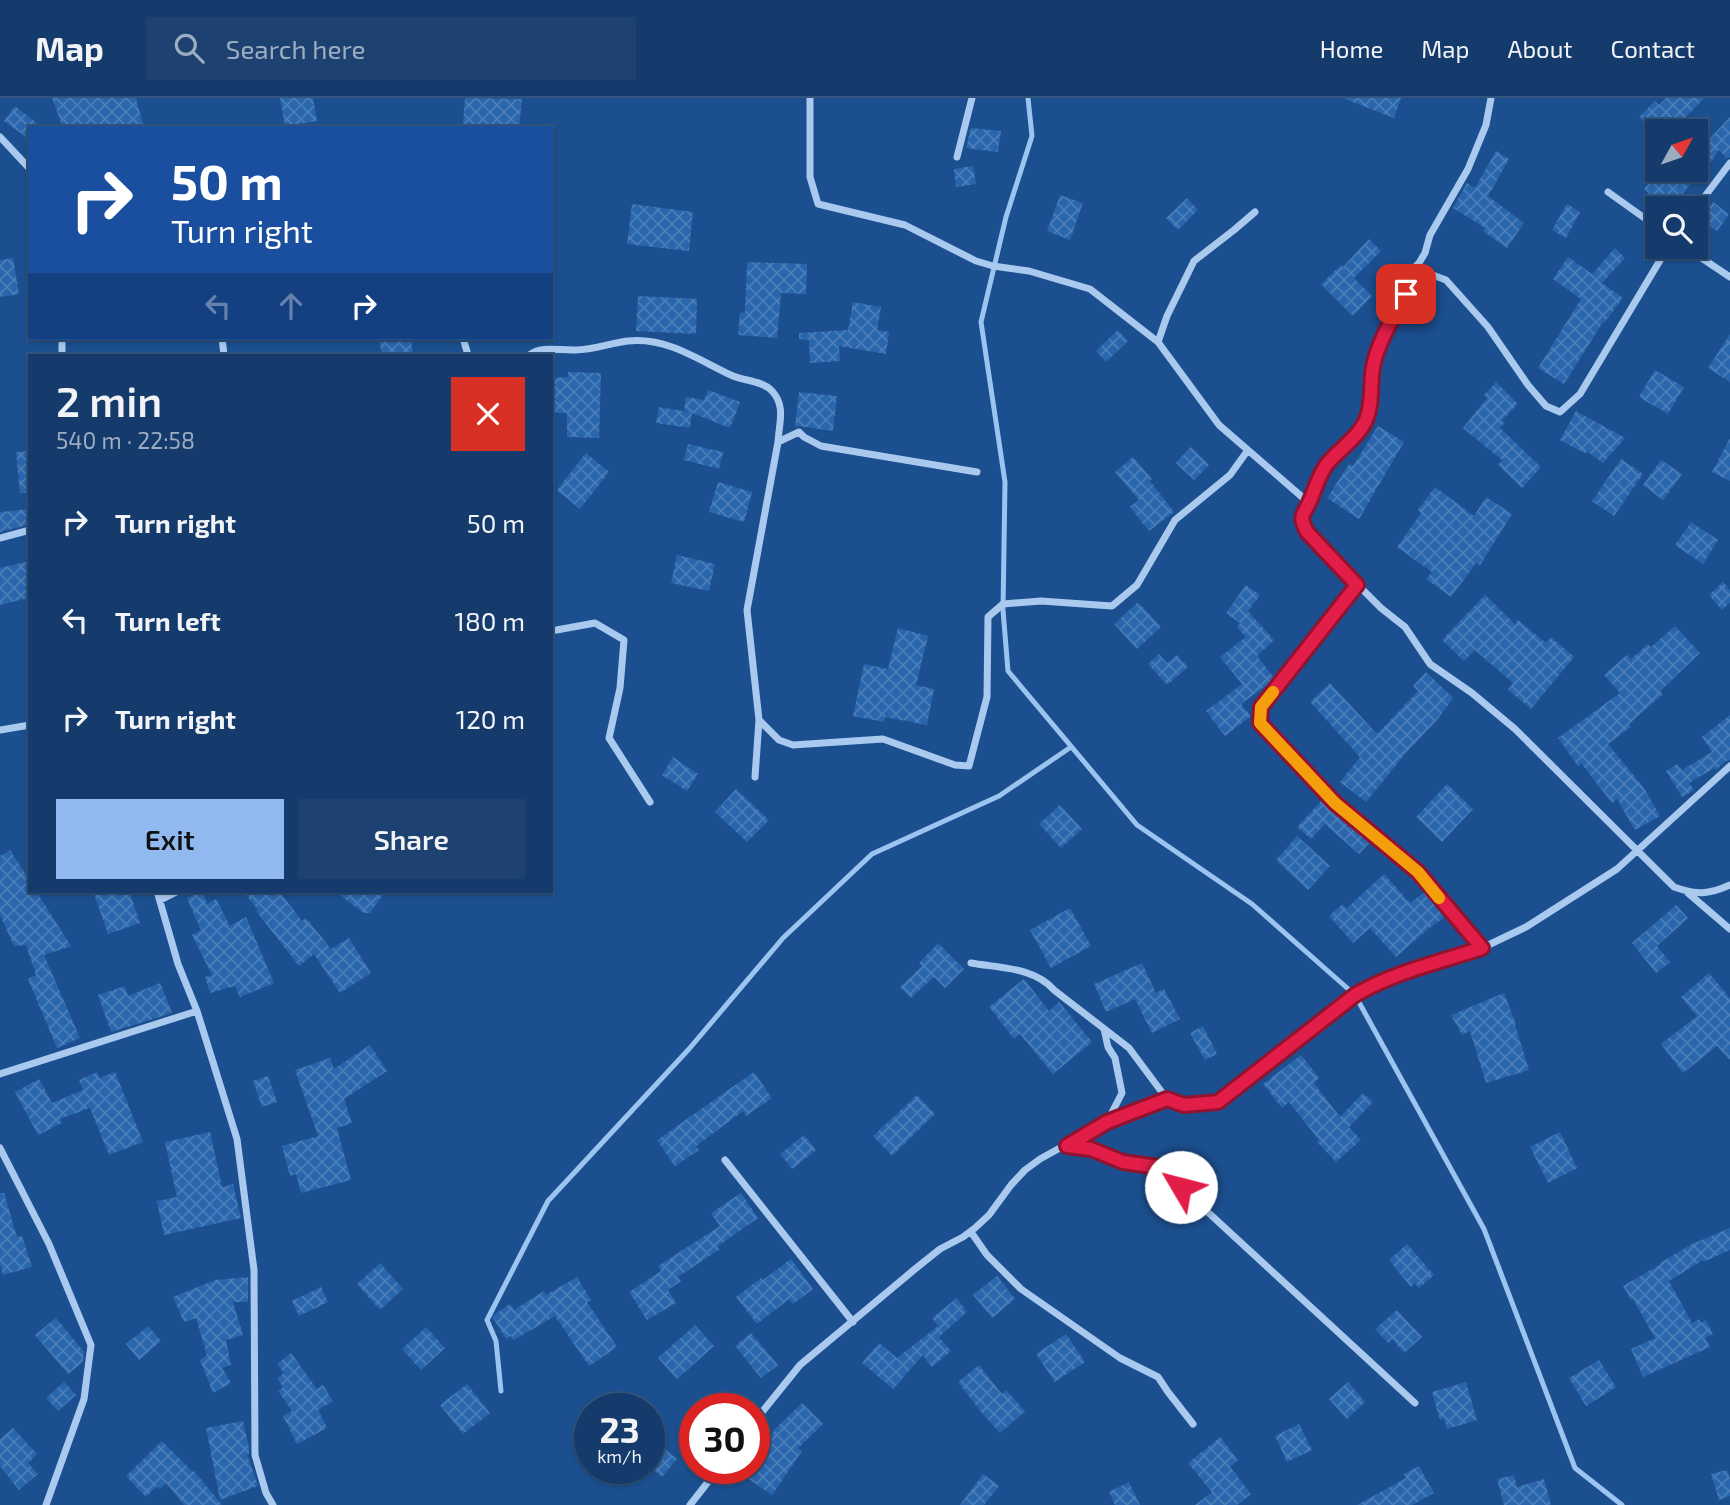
<!DOCTYPE html>
<meta charset="utf-8">
<style>
body{margin:0;font-family:"Exo 2",sans-serif;background:#1d4271;color:#f1f3f6;height:100vh;display:flex;flex-direction:column;font-size:26px;white-space:nowrap}
*{box-sizing:border-box;margin:0}
p{font-size:23px;color:#9dadc1}
.icon{flex:none;width:38px;height:38px;fill:none;stroke:currentColor;stroke-width:2;stroke-linecap:round;stroke-linejoin:round}
.map{position:relative;flex:1;overflow:hidden}
.drawer{position:absolute;left:28px;top:256px;width:525px;height:539px;display:flex;flex-direction:column;background:#143b6b;border-radius:0px;box-shadow:0 2px 5px #0004,0 0 0 2px #33557e}
.drawer>*{flex:none}
.top-card{position:absolute;left:28px;top:28px;width:525px;height:214px;border-radius:0px;box-shadow:0 2px 5px #0004,0 0 0 2px #33557e;background:#1a4fa0;color:#fff;overflow:hidden}
.needle{width:46px;rotate:50deg}
.tools{position:absolute;left:1645px;top:21px;display:grid;gap:14px}
.tools a{display:grid;place-items:center;width:63px;height:63px;border-radius:0px;background:#143b6b;box-shadow:0 2px 5px #0004,0 0 0 2px #33557e;font-size:35px}
.speed{position:absolute;left:574px;top:1295px;display:flex;gap:14px;font-size:35px;font-weight:700;text-align:center}
.speed>*{display:grid;place-content:center;width:91px;height:91px;border-radius:50%;background:#143b6b;box-shadow:0 2px 5px #0004,0 0 0 2px #33557e;line-height:1}
.speed small{font-size:18px;font-weight:400}
.speed .limit{border:10px solid #d22;background:#fff;color:#111}
.pin{position:absolute;display:grid;place-items:center;width:60px;height:60px;color:#fff;margin:-30px;border-radius:14px;box-shadow:0 4px 10px #0006}
.me{position:absolute;width:77px;margin:-38px;rotate:307deg;stroke-linejoin:round;filter:drop-shadow(0 0 5px #0008)}
.turn{display:flex;align-items:center;gap:24px;height:147px;padding:0 28px;font-size:32px}
.turn .icon{width:91px;height:91px;stroke-width:2.5}
.turn b{display:block;font-size:49px;line-height:60px}
.lanes{display:flex;align-items:center;height:66px;padding:0 28px;background:#0003;justify-content:center;gap:35px;direction:ltr}
.lanes .off{opacity:.35}
.round{display:grid;place-items:center;flex:none;width:74px;height:74px;border-radius:0px;background:#1d4271}
.overview{display:flex;align-items:center;justify-content:space-between;height:119px;padding:0 28px}
h1{font-size:42px;font-weight:600;line-height:52px}
.cta{display:flex;gap:14px;margin-top:auto;padding:14px 28px}
.cta a{flex:1;height:80px;border-radius:0px;background:#90b9f0;color:#111;font-size:28px;font-weight:600;line-height:80px;text-align:center}
.cta a+a{background:#1d4271;color:#f1f3f6}
ul{padding:0;list-style:none}
li{display:flex;align-items:center;gap:21px;height:98px;padding:0 28px}
li div{flex:1}
li b{display:block;font-size:26px}
li em{font-style:normal}
header{display:flex;align-items:center;gap:42px;box-sizing:border-box;height:98px;padding:0 35px;background:#143b6b;border-bottom:2px solid #33557e}
header strong{font-size:33px}
nav{display:flex;gap:38px;margin-inline-start:auto;font-size:24px}
.search{width:490px;height:63px;background:#1d4271;display:flex;align-items:center;gap:18px;box-sizing:border-box;padding:0 24px;border-radius:0px;color:#9dadc1;font-size:26px}
.map>svg:first-child{display:block}
.lines{fill:none;stroke-linecap:round;stroke-linejoin:round}
.stream{stroke:#9cc4f0;stroke-width:5}
.building{fill:url(#building-cross-hatch)}
.minor{stroke:#a9c9ee;stroke-width:7}
.route-casing{stroke:#92132f;stroke-width:18}
.route{stroke:#e11d48;stroke-width:12}
.slow{stroke:#f59e0b;stroke-width:12}
</style>
<header>
<strong>Map</strong>
<div class="search"><svg class="icon" aria-label="search" viewBox="0 0 24 24"><circle cx="10" cy="10" r="6"/><path d="M15 15l6 6"/></svg>Search here</div>
<nav><a>Home</a><a>Map</a><a>About</a><a>Contact</a></nav>
</header>
<div class="map">
<svg width="1730" height="1407" viewBox="0 0 1730 1407">
<defs>
<pattern id="building-cross-hatch" width="8" height="8" patternUnits="userSpaceOnUse" patternTransform="scale(1.75)"><rect width="8" height="8" fill="#2a66ad"/><path d="M0 0l8 8M0 8l8-8" fill="none" stroke="#4a7db9"/></pattern>
</defs>
<rect width="100%" height="100%" fill="#1b4f8f"/>
<g class="lines">
<path class="stream" d="M1028,0l4,38 -26,81 -25,105 24,160 -2,128 5,61 129,154 115,79 103,91 129,234 91,239 47,37
M501,1293l-5,-50 -9,-21 61,-119 141,-152 94,-111 89,-84 127,-58 72,-49"/>
</g>
<path class="building" d="M52,0h84l8,30h-81z
M280,0h33l4,23 -32,5z
M465,0l57,1 -3,29h-22l-34,-4z
M1346,0h55l-7,20 -49,-19z
M1666,0h38l-23,24 -2,-1 -10,10h-15l-15,-14 16,-16 4,4z
M15,8l28,22h-13v12l-26,-19z
M1730,19v40l-3,1 -8,-8 -23,34v-7l-25,31h-4l-23,-19 16,-19h36v-17z
M971,30l30,3 -3,21 -32,-4z
M1496,53l13,8 -21,37 36,27 -17,25 -24,-17 2,-3 -32,-20 14,-25 8,5z
M973,68l3,18 -20,3 -2,-18z
M1060,97l23,8 -13,37 -23,-9z
M1187,100l11,12 -20,20 -12,-12z
M1713,104l16,12 -12,17 -17,-12z
M632,106l61,8 -4,39 -62,-7z
M1567,106l13,8 -14,26 -14,-8z
M1369,141l12,12 -27,27 18,18 -19,20 -32,-32 20,-19 2,2z
M1615,150l10,10 -23,25 21,15 -19,25 -1,-1 -39,62 -26,-16 43,-69 -28,-20 15,-22 24,17z
M13,160l6,36 -19,3v-37z
M747,164l60,2 -1,30 -25,-1 -4,45 -39,-3 2,-23 5,1z
M638,198l59,3 -1,35 -60,-3z
M853,204l28,5 -4,23 12,2 -3,22 -47,-8 1,15 -30,2 -1,-23 -10,-1v-6l49,-3z
M1118,232l10,11 -22,21 -10,-11z
M1730,236v48l-22,-14z
M379,240h32l2,17h-31z
M1655,272l29,17 -16,27 -29,-17z
M568,274l33,1 -2,65 -32,-1v-24h-16v-35l17,-1z
M1496,284l22,22 -16,16 3,2 -5,6 41,39 -19,21 -24,-23 4,-5 -39,-32 24,-30 -3,-3z
M708,292l32,12 -10,26 -38,-15 -2,15 -34,-5 3,-16 30,5 -5,-2 2,-13 18,3z
M799,294l38,4 -4,35 -34,-5 -4,1z
M1576,313l49,27 -22,25 -16,-12 -1,3 -26,-14z
M1378,328l26,16 -45,77 -32,-21 22,-34 4,2z
M1730,340v43l-18,-9z
M688,346l35,8 -4,17 -35,-9z
M1191,349l18,18 -15,15 -18,-17z
M30,353v42h-10l-4,-41z
M586,355l23,19 -29,37 -23,-19z
M1133,359l19,22 -2,2 24,31 -25,19 -19,-24 9,-7 -24,-28z
M1621,361l22,15 -29,42 -22,-15z
M1661,362l21,14 -19,26 -20,-15z
M718,384l34,10 -8,30 -35,-10z
M1435,389l39,29 12,-19 26,17 -32,51 -4,-2 -25,34 -25,-18 6,-7 -35,-25 24,-34 -3,-3z
M30,411v15l-30,8v-20z
M1691,424l27,18 -15,24 -28,-19z
M677,457l38,9 -6,27 -38,-8z
M30,463v24l-5,1 3,12 -28,7v-37z
M1723,484l7,8v13l-8,7 -13,-15z
M1246,487l14,10 -12,16 26,29 -17,16 18,23 -34,25 10,12 -26,20 -19,-25 36,-27 -22,-27 26,-20 -9,-10 3,-4 -14,-10z
M1485,497l30,29 3,-4 28,23 5,-6 23,20 -43,52 -23,-19 5,-7 -38,-33 -11,11 -22,-21z
M1138,504l23,25 -24,22 -23,-25z
M1675,528l25,27 -40,38 3,3 -34,30 2,3 -23,17 36,44 16,28 -25,14 -18,-31 -5,4 -31,-40 -3,3 -20,-28 62,-45 -16,-18 23,-20 4,4 17,-15 3,3z
M898,530l30,8 -12,49 18,4 -7,36 -42,-8 -1,5 -31,-6 11,-52 24,5z
M1159,556l8,9 10,-8 11,12 -21,18 -19,-21z
M1426,574l27,26 -16,22 -32,34 -39,48 -26,-20 20,-25 -50,-55 20,-19 47,51 41,-43 -5,-5z
M1730,617v45l-4,1 -10,9 -2,-2 -25,15 5,7 -12,7 -16,-26 11,-7 5,6 30,-18 -10,-15z
M673,659l25,17 -11,17 -25,-16z
M1447,686l26,25 -31,33 -26,-25z
M736,691l33,31 -22,22 -32,-30z
M1321,703l16,15 1,-2 33,27 -12,13 -34,-30 -14,15 -14,-12z
M1060,707l22,24 -21,19 -22,-24z
M1297,738l33,30 -22,24 -32,-30z
M10,752l20,31v10h6l35,55 -27,9 36,83 -23,10 -29,-69 8,-4 -10,-30 -12,1 -14,-31v-59z
M1384,776l26,29 16,-12 20,25 -18,13 -32,28 -26,-29 -17,15 -24,-27 14,-12 3,5z
M93,793h36l11,32 -32,11z
M243,793h36l23,30 4,-3 25,31 18,-11 22,35 -31,20 -26,-39 -15,12 -43,-55 2,-1z
M334,793h52l-16,22h-6z
M202,794l5,12 9,-5 14,27 16,-9 28,66 -34,14 -5,-11 -25,7 -5,-16 7,-2 -20,-40 9,-5 -14,-32z
M1676,807l12,13 -31,28 13,16 -14,11 -24,-30z
M1070,810l21,38 -40,22 -21,-38z
M938,845l26,26 -19,19 -11,-11 -23,21 -11,-11 22,-21 -3,-3z
M1142,865l14,30 8,-4 16,30 -28,14 -17,-34 -29,13 -12,-28z
M1709,875l21,25v62l-13,-14 -34,27 -22,-29 36,-28 -16,-19z
M1024,881l25,32 10,-9 33,40 -39,32 -33,-40 -6,5 -25,-32z
M160,885l12,30 -61,19 -13,-37 27,-9 3,10z
M1504,895l12,31 -1,1 14,45 -43,13 -16,-52 -8,4 -11,-20z
M1203,928l14,28 -12,6 -15,-27z
M370,947l17,26 -43,28 8,24 -15,5 14,52 -50,13 -5,-19 -6,2 -8,-30 36,-10 -23,-66 35,-12 4,11z
M1301,957l18,23 -5,5 26,34 23,-24 10,9 -24,25 12,13 -25,22 -19,-20 2,-2 -30,-38 -7,6 -19,-24z
M97,974l2,6 16,-6 28,70 -34,13 -19,-47 -30,11 2,4 -24,12 -23,-43 24,-13 13,24 31,-13 -4,-10z
M754,974l18,26 -26,18 -3,-5 -47,35 3,4 -24,16 -18,-26z
M268,978l9,26 -15,5 -9,-26z
M917,997l18,19 -43,42 -19,-20z
M210,1034l12,55 11,-3 8,34 -77,17 -7,-34 20,-4 -12,-55z
M1560,1034l17,36 -29,15 -18,-36z
M804,1037l12,15 -24,19 -12,-15z
M0,1095h4l13,44 5,-1 10,31 -29,8 -3,-10z
M741,1095l17,25 -40,28 2,3 -42,28 3,4 -13,9 8,13 -29,17 -18,-28 32,-21 -3,-5 62,-40 -9,-13z
M1730,1130v22l-27,12v-2l-34,21 23,42 7,-4 2,4 5,-3 7,14 -8,4 5,9 -67,30 -12,-28 24,-11 -22,-39 -2,1 -8,-14 38,-22 -1,-1 32,-19z
M1407,1146l27,31 -15,13 -4,-5 -4,4 -22,-27z
M791,1161l22,30 -20,15 -4,-5 -32,25 -21,-27 25,-19 2,2z
M380,1165l23,26 -23,21 -23,-26z
M997,1178l18,23 -23,19 -19,-23z
M248,1179v25h-15l10,33 -17,5 5,25 -9,3 9,15 -18,10 -13,-33 7,-5 -11,-37 -12,4 -11,-25 42,-17z
M577,1179l14,23 -4,2 30,45 -28,19 -34,-50 -41,24 -3,-4 -5,3 -14,-23 18,-12 4,6 30,-19 2,4z
M321,1189l7,15 -29,14 -7,-15z
M957,1200l10,14 -28,25 12,14 -19,16 -9,-12 -30,34 -31,-26 17,-20 18,15 41,-32 -6,-8z
M1397,1212l25,27 -18,16 -12,-14 -4,4 -13,-14z
M56,1220l28,34 -1,10 -15,12 -33,-39z
M695,1227l19,21 -37,33 -19,-21z
M148,1228l13,15 -22,19 -13,-16z
M426,1229l19,21 -24,22 -19,-21z
M751,1235l27,32 -17,13 -26,-32z
M1066,1236l19,28 -30,20 -19,-28z
M291,1255l26,36 6,-4 10,16 -15,9 9,18 -30,16 -14,-28 9,-5 -14,-20 5,-4 -6,-9 7,-5 -7,-9z
M1599,1262l17,27 -30,19 -17,-28z
M979,1267l23,29 4,-4 19,21 -25,22 -19,-21 -23,-30z
M64,1284l12,13 -18,16 -12,-13z
M1348,1284l17,20 -18,17 -18,-20z
M1466,1284l11,38 -30,9 -3,-10 -4,1 -8,-28z
M467,1286l23,29 -27,21 -23,-29z
M802,1305l21,21 -25,24 4,3 -30,44 -28,-19 5,-8h5v-7l21,-32z
M243,1323l6,27v6h-2l11,32 -38,14 -14,-72z
M1299,1326l13,26 -25,12 -12,-26z
M13,1330l24,26 -9,9 10,11 -19,16 -19,-24v-27z
M649,1338l28,23 -15,18 -13,-11z
M1220,1339l18,23 -8,7 21,27 -14,11h-42l17,-13 -24,-29z
M162,1343l31,31 1,-1 28,34h-38l-18,-22 -6,6 -3,-3 -11,11 -20,-21z
M1419,1368l15,27 -22,12h-55l49,-27 -2,-4z
M1727,1372l3,9v17l-11,4 -8,-26z
M983,1376l16,12 -15,19h-24z
M1514,1377l3,12 27,-8 7,26h-47l-7,-26z
M1129,1384l11,23h-25l-6,-13z"/>
<g class="lines">
<path class="minor" d="M810,0v79l8,27 87,21 71,36 17,5 36,5 61,18 68,53 61,83 90,78
M1491,0l-5,27 -18,44 -38,66 -5,18 -6,10 -5,5 -8,26 -24,44 -9,29 -2,28 -5,25 -8,12 -30,31 -7,10 -12,30 -8,14 1,6 5,9 13,15 61,61 24,19 25,37 42,29 43,36 159,158c23,8 34,8 56,-2
M0,39l30,32
M957,59l15,-59
M1608,94l49,35
M1696,110l34,-45
M1685,149l45,30
M1414,170l32,12 42,47 40,58 18,21 14,6 20,-18 88,-147
M222,240l2,17
M463,240l5,17
M1158,244l9,-26 27,-55 40,-31 21,-18
M62,257v-17
M529,257c14,-10 30,-4 47,-5 17,0 35,-7 52,-9 40,-4 70,19 105,35 12,5 30,5 39,15 14,15 7,32 6,51l21,-10 5,5 17,9 156,26
M0,440l30,-8
M1357,487l-96,122 -1,16 75,80 83,69 64,76
M551,533l44,-8 29,17 -4,48 -11,50 41,64
M759,622l20,20 14,5 90,-6 72,26 14,1 18,-69 1,-80 15,-13 38,-3 71,5 25,-21 38,-65 55,-45 18,-25
M0,632l30,-5
M755,679l4,-57 -12,-110 31,-168
M157,793l21,73 19,47 40,128 17,131 1,185 11,38 7,12
M1688,795l42,36
M160,802l18,-9
M971,865c28,5 63,4 83,27l75,58 38,51
M1104,931l4,18 7,11 7,35 -15,29
M0,976l197,-63
M1067,1048l24,3 32,13 24,3 14,4 254,234
M0,1050l49,96 42,101 -7,54 -38,106
M725,1062l128,162
M971,1134l16,23 34,34 99,69 38,19 10,15 25,32
M754,1324l46,-57 115,-96 25,-20 23,-12 12,-9 14,-13 22,-30 14,-15 15,-11 67,-37 60,-23 16,6 35,-3 137,-107 17,-10 25,-10 85,-27 44,-21 91,-58 113,-103
M690,1407l29,-37"/>
</g>
<g class="lines">
<defs>
<path id="route" d="M1181,1089l-20,-18 -4,-2 -34,-5 -32,-13 -24,-3 40,-24 60,-23 17,6 34,-3 137,-107c39,-23 85,-33 127,-47l-64,-76 -83,-69 -75,-80 1,-16 96,-122 -50,-53c-8,-16 -5,-15 2,-29 6,-13 9,-27 18,-39 12,-15 31,-26 39,-44 7,-16 4,-36 7,-53 5,-26 21,-50 33,-73"/>
</defs>
<use href="#route" class="route-casing"/>
<use href="#route" class="route"/>
<path class="slow" d="M1273,594l-12,15 -1,16 75,80 83,69 21,26"/>
</g>
</svg>
<div class="tools">
<a><svg class="needle" viewBox="-14 -14 28 28"><path d="M0-13l5 13h-10z" fill="#e53935"/><path d="M0 13l5-13h-10z" fill="#9dadc1"/></svg></a>
<a><svg class="icon" aria-label="search" viewBox="0 0 24 24"><circle cx="10" cy="10" r="6"/><path d="M15 15l6 6"/></svg></a>
</div>
<div class="speed"><div>23<small>km/h</small></div><div class="limit">30</div></div>
<div class="pin" style="left:1406px;top:196px;background:#d93025"><svg class="icon" aria-label="arrive" viewBox="0 0 24 24"><path d="M6 21V4h12l-3 4 3 4H6"/></svg></div>
<svg class="me" style="left:1181px;top:1089px" viewBox="-20 -20 40 40"><circle r="19" fill="#fff"/><path d="M0-13L10 11 0 6-10 11z" fill="#e11d48"/></svg>
<div class="top-card">
<div class="turn"><svg class="icon" aria-label="right" viewBox="0 0 24 24"><path d="M7 20v-9h11M14 6l5 5-5 5"/></svg><div><b>50 m</b>Turn right</div></div>
<div class="lanes"><svg class="icon off" aria-label="left" viewBox="0 0 24 24"><path d="M17 20v-9H6M10 6l-5 5 5 5"/></svg><svg class="icon off" aria-label="ahead" viewBox="0 0 24 24"><path d="M12 20V5M6 11l6-6 6 6"/></svg><svg class="icon" aria-label="right" viewBox="0 0 24 24"><path d="M7 20v-9h11M14 6l5 5-5 5"/></svg></div>
</div>
<section class="drawer">
<div class="overview"><div><h1>2 min</h1><p>540 m · 22:58</p></div><a class="round" style="background:#d93025;color:#fff"><svg class="icon" aria-label="close" viewBox="0 0 24 24"><path d="M6 6l12 12M18 6L6 18"/></svg></a></div>
<ul>
<li><svg class="icon" aria-label="right" viewBox="0 0 24 24"><path d="M7 20v-9h11M14 6l5 5-5 5"/></svg><div><b>Turn right</b></div><em>50 m</em></li>
<li><svg class="icon" aria-label="left" viewBox="0 0 24 24"><path d="M17 20v-9H6M10 6l-5 5 5 5"/></svg><div><b>Turn left</b></div><em>180 m</em></li>
<li><svg class="icon" aria-label="right" viewBox="0 0 24 24"><path d="M7 20v-9h11M14 6l5 5-5 5"/></svg><div><b>Turn right</b></div><em>120 m</em></li>
</ul>
<div class="cta"><a>Exit</a><a>Share</a></div>
</section>
</div>
